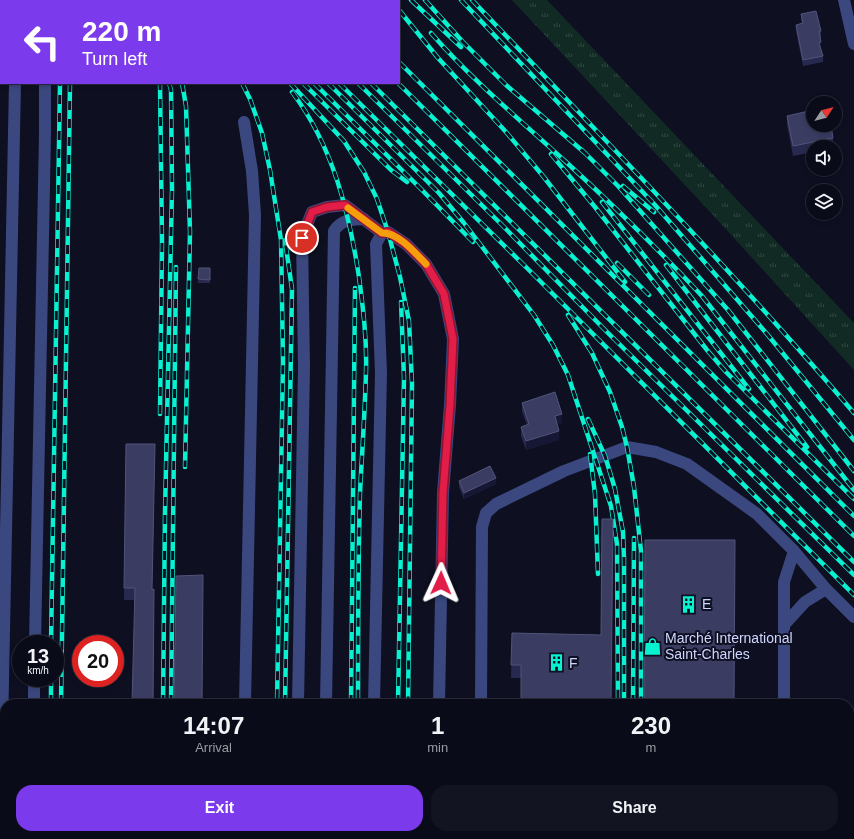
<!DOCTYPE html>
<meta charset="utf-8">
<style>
body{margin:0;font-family:Helvetica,sans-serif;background:#131422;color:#f1f3f6;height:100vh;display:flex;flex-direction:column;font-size:15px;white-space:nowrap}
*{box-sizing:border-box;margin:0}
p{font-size:13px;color:#999ba2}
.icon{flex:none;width:22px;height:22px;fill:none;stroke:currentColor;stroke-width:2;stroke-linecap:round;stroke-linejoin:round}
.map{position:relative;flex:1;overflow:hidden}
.side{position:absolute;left:0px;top:699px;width:854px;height:140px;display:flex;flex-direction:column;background:#0a0b19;border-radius:16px 16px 0 0;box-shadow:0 2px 6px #0003,0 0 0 1px #2a2b38}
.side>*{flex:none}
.guide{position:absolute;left:0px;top:0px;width:400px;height:84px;box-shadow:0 2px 6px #0003,0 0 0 1px #2a2b38;background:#7c3aed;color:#fff;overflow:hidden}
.needle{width:26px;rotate:54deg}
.controls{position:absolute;left:806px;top:96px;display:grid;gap:8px}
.controls a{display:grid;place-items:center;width:36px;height:36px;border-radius:50%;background:#0a0b19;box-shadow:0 2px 6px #0003,0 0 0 1px #2a2b38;font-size:20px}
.speed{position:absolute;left:12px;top:635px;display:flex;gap:8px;font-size:20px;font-weight:700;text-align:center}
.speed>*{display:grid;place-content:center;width:52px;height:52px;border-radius:50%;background:#0a0b19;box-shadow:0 2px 6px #0003,0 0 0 1px #2a2b38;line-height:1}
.speed small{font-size:10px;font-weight:400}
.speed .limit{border:6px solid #d22;background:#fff;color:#111}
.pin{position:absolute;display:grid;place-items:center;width:34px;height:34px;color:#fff;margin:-17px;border:2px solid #fff;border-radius:50%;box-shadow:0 1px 4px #0007}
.me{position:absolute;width:44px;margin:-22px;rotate:1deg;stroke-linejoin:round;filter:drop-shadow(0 0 3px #0008)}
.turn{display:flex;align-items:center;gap:14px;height:84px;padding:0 16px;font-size:18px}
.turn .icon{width:52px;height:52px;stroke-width:2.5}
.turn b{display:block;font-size:28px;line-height:34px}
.eta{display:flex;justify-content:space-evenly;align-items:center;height:68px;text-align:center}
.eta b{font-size:24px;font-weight:800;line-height:28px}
.button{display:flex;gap:8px;margin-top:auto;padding:8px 16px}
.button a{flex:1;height:46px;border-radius:16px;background:#7c3aed;color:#fff;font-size:16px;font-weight:800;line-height:46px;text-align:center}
.button a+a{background:#131422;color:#f1f3f6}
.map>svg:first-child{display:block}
.grass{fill:url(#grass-tufts)}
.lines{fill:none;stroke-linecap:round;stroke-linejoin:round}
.minor{stroke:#3b487f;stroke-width:12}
.rail-casing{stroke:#08f2d1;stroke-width:4.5}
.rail{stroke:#0e0f21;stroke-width:3;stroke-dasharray:9;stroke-linecap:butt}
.wall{fill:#28294f}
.shaded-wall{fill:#161735}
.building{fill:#3a3c62;stroke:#51547a}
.route-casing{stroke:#92132f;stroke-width:10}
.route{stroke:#e11d48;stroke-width:7}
.slow{stroke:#f59e0b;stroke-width:7}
.labels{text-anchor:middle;stroke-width:4;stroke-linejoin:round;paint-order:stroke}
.poi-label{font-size:14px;fill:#d0d6fe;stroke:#0e0f21;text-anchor:start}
</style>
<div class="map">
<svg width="854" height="839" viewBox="0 0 854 839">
<defs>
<pattern id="grass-tufts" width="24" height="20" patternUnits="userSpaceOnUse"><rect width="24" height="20" fill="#112b24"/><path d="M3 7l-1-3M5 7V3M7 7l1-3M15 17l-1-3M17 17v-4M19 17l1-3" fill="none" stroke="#334945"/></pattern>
</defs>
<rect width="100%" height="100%" fill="#0e0f21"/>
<path class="grass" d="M512,0h35l307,323v47l-141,-155z"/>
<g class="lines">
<path class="minor" d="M15,0v1
M44,0v1
M844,0l10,44
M244,122l8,49 3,44 -10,489
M794,551l-10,31v43l21,-23 21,-13
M35,644l10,-510v-51
M34,704v-26
M298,704l6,-337 -2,-130 10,-25 15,-5 18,-2 37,28
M326,704l8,-473c8,-12 17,-11 30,-12
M374,704l7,-331 -5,-129 6,-11 6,-1 18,12 20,20 18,30 9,45 -3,66 -7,88 -4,211
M481,704l1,-177 4,-14 10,-9 68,-33 63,-24 29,5 31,12 70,50 37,37 32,38 28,28
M784,704v-79
M0,830l15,-747
M31,839v-5
M242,839v-5
M296,839v-5
M324,839v-5
M372,839v-5
M436,839v-5
M480,839v-5
M783,839v-5"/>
<defs>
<path id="rail" d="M66,0v1
M137,0l1,1
M155,0v1
M193,0v1
M206,0l1,1
M219,0l1,1
M230,0l1,1
M244,0l1,1
M255,0l1,1
M274,0l1,1
M287,0l1,1
M313,0l1,1
M338,0l1,1
M391,0l1,1
M411,0l50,47
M425,0l38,42 43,43 79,68
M461,0l194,205 112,129 87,106
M472,0c129,136 260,270 382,413
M399,10l39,48 68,74 37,44 82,106
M431,33c41,47 89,87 134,128 48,44 93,88 137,135l152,194
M399,62l455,454
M182,83l4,23 4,126 -5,235
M242,83l8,16 12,34 8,37 11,70 2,121 -6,343
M290,83l54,58 20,31 13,27 11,33 12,45 9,44 3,63 -4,320
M303,83l88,87 16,12
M314,83l107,106 52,53
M328,83l111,110 25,30 70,92 19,30 15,30 43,131 6,38 1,160
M339,83l194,191 321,321
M358,83l144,142 105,107 247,243
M371,83l483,479
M398,83l456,453
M292,92c41,54 57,120 67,185 4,31 8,62 7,94 -1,41 -4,81 -6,122 -2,70 -2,141 -2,211
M582,150l36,36 110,124 126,161
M551,154l44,53 112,143 19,22 128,127
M623,186l31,26
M602,202l147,187
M617,263l32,32
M666,265l141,182
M568,315l24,38 18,39 12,35 5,20 7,40 7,64v153
M160,414l2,-171 -2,-160
M588,419l17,37 10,33 8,43 1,27v145
M590,454l5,40 3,80
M51,644l9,-561
M51,704v-26
M61,704l9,-621
M163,704l2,-191 7,-324 -1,-99 -2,-7
M171,704l5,-437
M285,704l7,-415 -7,-49
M351,704l4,-416
M398,704l6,-326 -3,-76
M633,704l1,-166
M619,834v5
M50,839v-5
M58,839v-5
M161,839v-5
M170,839v-5
M275,839v-5
M283,839v-5
M349,839v-5
M356,839v-5
M396,839v-5
M406,839v-5"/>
</defs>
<use href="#rail" class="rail-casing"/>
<use href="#rail" class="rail"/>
</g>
<path class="wall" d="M801,14l20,17v18l2,7v6l-20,4 -7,-35v-6l6,-1 -1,-4z
M787,116l46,22v9h-20v5l-20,4 -6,-31z
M199,268h11v15h-12z
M522,403l40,20 -5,1 2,16 -33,10 -5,-14v-9l6,-2 -5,-13z
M155,444l-20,156h-11v-12z
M459,481l37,3 -32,15 -5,-12z
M512,633l99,71 -90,-26h-10z"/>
<path class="shaded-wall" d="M821,42v7h-2v-6z
M562,414v9l-7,2v-9z
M559,431v9l-33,10v-9z
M496,478v6l-32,15v-6z"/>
<path class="building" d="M816,11l5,20h-2l2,11 -2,1 4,13 -20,4 -7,-35 7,-2 -2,-9z
M813,110v15h18l2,13 -40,8 -6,-30z
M199,268h11v12l-12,-1z
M555,392l7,22 -7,2 4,15 -33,10 -5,-14 8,-3 -7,-21z
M126,444h29l-3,146 2,-1 -1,115h-21l3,-116h-11z
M490,466l6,12 -32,15 -5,-12z
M602,519h11l-2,185h-90v-39h-10l1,-32 89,2z
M645,540h90l-1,164h-90z
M203,575l-1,129h-28l2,-128z
M849,751l5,1v87h-19v-5h14z
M113,834h40v5h-40z
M173,834h28v5h-28z
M514,834h95v5h-96z
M644,834h89v5h-89z"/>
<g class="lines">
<defs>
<path id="route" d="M302,238l10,-26 15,-5 18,-2 37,28 6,-1 18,12 20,20 18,30 9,45 -3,66 -7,88 -2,90"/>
</defs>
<use href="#route" class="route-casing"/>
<use href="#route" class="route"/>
<path class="slow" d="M348,208l34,25c16,-1 34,21 44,31"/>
</g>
<defs>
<symbol id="building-bare" viewBox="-9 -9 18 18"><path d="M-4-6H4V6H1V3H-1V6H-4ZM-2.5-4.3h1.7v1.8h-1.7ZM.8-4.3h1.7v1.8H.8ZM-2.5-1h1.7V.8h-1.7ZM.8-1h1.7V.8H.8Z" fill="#08f2d1" stroke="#0e0f21" stroke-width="2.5" paint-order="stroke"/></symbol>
<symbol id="shop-bare" viewBox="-9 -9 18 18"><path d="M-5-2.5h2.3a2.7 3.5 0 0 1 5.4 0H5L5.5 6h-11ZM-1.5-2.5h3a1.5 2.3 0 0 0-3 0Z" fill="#08f2d1" stroke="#0e0f21" stroke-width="2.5" paint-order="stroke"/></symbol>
</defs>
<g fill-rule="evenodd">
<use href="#building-bare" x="676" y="592" width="25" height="25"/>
<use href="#shop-bare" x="640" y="634" width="25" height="25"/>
<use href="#building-bare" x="544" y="650" width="25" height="25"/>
</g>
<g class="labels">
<g class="poi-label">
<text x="702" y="609">E</text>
<text x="665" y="643">Marché International<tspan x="665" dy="16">Saint-Charles</tspan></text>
<text x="569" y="668">F</text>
</g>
</g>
</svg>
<div class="controls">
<a><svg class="needle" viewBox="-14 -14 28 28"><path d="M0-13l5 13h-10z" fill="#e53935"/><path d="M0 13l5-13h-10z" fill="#999ba2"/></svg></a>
<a><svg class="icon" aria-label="sound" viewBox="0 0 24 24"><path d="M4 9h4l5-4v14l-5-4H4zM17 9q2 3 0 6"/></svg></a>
<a><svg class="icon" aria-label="layers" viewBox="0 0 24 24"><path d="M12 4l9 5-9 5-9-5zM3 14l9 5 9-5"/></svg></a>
</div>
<div class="speed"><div>13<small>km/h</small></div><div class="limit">20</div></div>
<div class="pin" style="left:302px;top:238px;background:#d93025"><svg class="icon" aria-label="arrive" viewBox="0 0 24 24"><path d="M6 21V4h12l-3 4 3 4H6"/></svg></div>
<svg class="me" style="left:441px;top:583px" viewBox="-20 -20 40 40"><path d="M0-17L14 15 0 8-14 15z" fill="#e11d48" stroke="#fff" stroke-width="4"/></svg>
<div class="guide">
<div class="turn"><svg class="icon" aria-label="left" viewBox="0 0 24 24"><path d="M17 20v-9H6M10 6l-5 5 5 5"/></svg><div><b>220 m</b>Turn left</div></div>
</div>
<section class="side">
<div class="eta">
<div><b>14:07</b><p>Arrival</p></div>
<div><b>1</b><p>min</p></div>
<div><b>230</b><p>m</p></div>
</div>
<div class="button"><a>Exit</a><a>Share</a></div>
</section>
</div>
